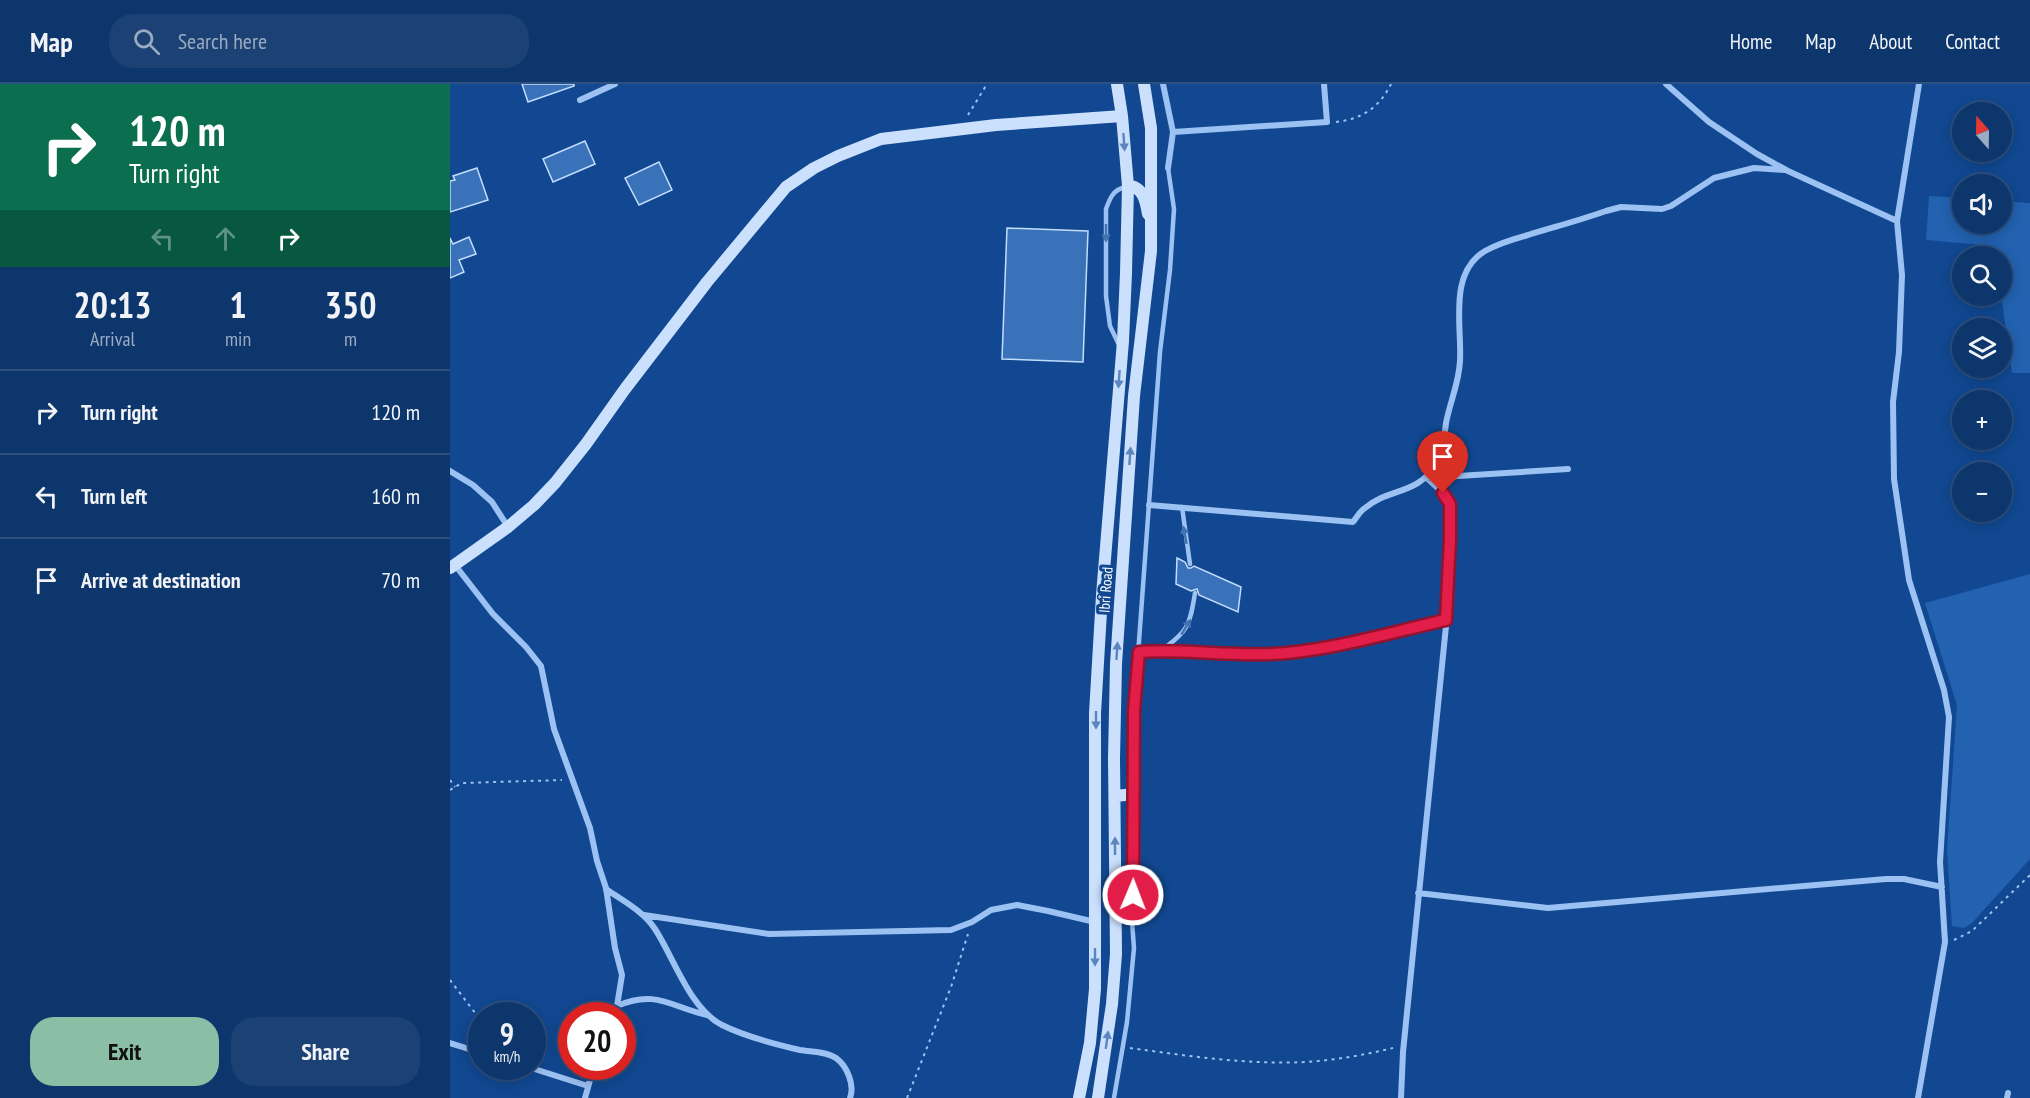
<!DOCTYPE html>
<meta charset="utf-8">
<style>
body{margin:0;font-family:"PT Sans Narrow",sans-serif;background:#1b4175;color:#f1f3f6;height:100vh;display:flex;flex-direction:column;font-size:22px;white-space:nowrap}
*{box-sizing:border-box;margin:0}
p{font-size:20px;color:#9aabc2}
.icon{flex:none;width:33px;height:33px;fill:none;stroke:currentColor;stroke-width:2;stroke-linecap:round;stroke-linejoin:round}
.map{position:relative;flex:1;overflow:hidden}
.panel{display:flex;flex-direction:column;background:#0d366d;width:450px}
.panel>*{flex:none}
.guide{background:#0b6e4f;color:#fff;overflow:hidden}
.needle{width:39px;rotate:340deg}
.controls{position:absolute;left:1502px;top:18px;display:grid;gap:12px}
.controls a{display:grid;place-items:center;width:60px;height:60px;border-radius:50%;background:#0d366d;box-shadow:0 3px 15px #0003,0 0 0 2px #2d5080;font-size:30px}
.speed{position:absolute;left:18px;top:918px;display:flex;gap:12px;font-size:30px;font-weight:700;text-align:center}
.speed>*{display:grid;place-content:center;width:78px;height:78px;border-radius:50%;background:#0d366d;box-shadow:0 3px 15px #0003,0 0 0 2px #2d5080;line-height:1}
.speed small{font-size:15px;font-weight:400}
.speed .limit{border:9px solid #d22;background:#fff;color:#111}
.pin{position:absolute;display:grid;place-items:center;width:51px;height:51px;color:#fff;margin:-62px -26px;border-radius:50% 50% 50% 0;rotate:-45deg;box-shadow:0 0 6px #0007}
.pin .icon{rotate:45deg}
.me{position:absolute;width:66px;margin:-33px;rotate:1deg;stroke-linejoin:round;filter:drop-shadow(0 0 4px #0008)}
.turn{display:flex;align-items:center;gap:21px;height:126px;padding:0 30px;font-size:27px}
.turn .icon{width:78px;height:78px;stroke-width:2.5}
.turn b{display:block;font-size:42px;line-height:51px}
.lanes{display:flex;align-items:center;height:57px;padding:0 30px;background:#0003;justify-content:center;gap:30px;direction:ltr}
.lanes .off{opacity:.35}
.eta{display:flex;justify-content:space-evenly;align-items:center;height:102px;text-align:center}
.eta b{font-size:36px;font-weight:700;line-height:42px}
.button{display:flex;gap:12px;margin-top:auto;padding:12px 30px}
.button a{flex:1;height:69px;border-radius:24px;background:#8abfa5;color:#111;font-size:24px;font-weight:700;line-height:69px;text-align:center}
.button a+a{background:#1b4175;color:#f1f3f6}
ul{padding:0;list-style:none}
li{display:flex;align-items:center;gap:18px;height:84px;padding:0 30px;border-top:2px solid #2d5080}
li div{flex:1}
li b{display:block;font-size:22px}
li em{font-style:normal}
header{display:flex;align-items:center;gap:36px;box-sizing:border-box;height:84px;padding:0 30px;background:#0d366d;border-bottom:2px solid #2d5080}
header strong{font-size:28px}
nav{display:flex;gap:33px;margin-inline-start:auto;font-size:21px}
.search{width:420px;height:54px;background:#1b4175;display:flex;align-items:center;gap:15px;box-sizing:border-box;padding:0 21px;border-radius:24px;color:#9aabc2;font-size:22px}
main{display:flex;flex:1;min-height:0}
.map>svg:first-child{display:block}
.green{fill:#2262b0}
.building{fill:#3972b9;stroke:#c3ddfd;stroke-width:1.5}
.lines{fill:none;stroke-linecap:round;stroke-linejoin:round}
.path{stroke:#9cc2f3;stroke-width:2;stroke-dasharray:3 4.5;stroke-linecap:butt}
.service{stroke:#9cc2f3;stroke-width:4.5}
.minor{stroke:#9cc2f3;stroke-width:6}
.secondary{stroke:#cbe0fd;stroke-width:12}
.oneway{fill:#5b85bc}
.oneway2{fill:#4273b3}
.route-casing{stroke:#92132f;stroke-width:15}
.route{stroke:#e11d48;stroke-width:10}
.labels{text-anchor:middle;stroke-width:6;stroke-linejoin:round;paint-order:stroke}
.street-label{font-size:15px;fill:#fff;stroke:#114891}
</style>
<header>
<strong>Map</strong>
<div class="search"><svg class="icon" aria-label="search" viewBox="0 0 24 24"><circle cx="10" cy="10" r="6"/><path d="M15 15l6 6"/></svg>Search here</div>
<nav><a>Home</a><a>Map</a><a>About</a><a>Contact</a></nav>
</header>
<main>
<section class="panel">
<div class="guide">
<div class="turn"><svg class="icon" aria-label="right" viewBox="0 0 24 24"><path d="M7 20v-9h11M14 6l5 5-5 5"/></svg><div><b>120 m</b>Turn right</div></div>
<div class="lanes"><svg class="icon off" aria-label="left" viewBox="0 0 24 24"><path d="M17 20v-9H6M10 6l-5 5 5 5"/></svg><svg class="icon off" aria-label="ahead" viewBox="0 0 24 24"><path d="M12 20V5M6 11l6-6 6 6"/></svg><svg class="icon" aria-label="right" viewBox="0 0 24 24"><path d="M7 20v-9h11M14 6l5 5-5 5"/></svg></div>
</div>
<div class="eta">
<div><b>20:13</b><p>Arrival</p></div>
<div><b>1</b><p>min</p></div>
<div><b>350</b><p>m</p></div>
</div>
<ul>
<li><svg class="icon" aria-label="right" viewBox="0 0 24 24"><path d="M7 20v-9h11M14 6l5 5-5 5"/></svg><div><b>Turn right</b></div><em>120 m</em></li>
<li><svg class="icon" aria-label="left" viewBox="0 0 24 24"><path d="M17 20v-9H6M10 6l-5 5 5 5"/></svg><div><b>Turn left</b></div><em>160 m</em></li>
<li><svg class="icon" aria-label="arrive" viewBox="0 0 24 24"><path d="M6 21V4h12l-3 4 3 4H6"/></svg><div><b>Arrive at destination</b></div><em>70 m</em></li>
</ul>
<div class="button"><a>Exit</a><a>Share</a></div>
</section>
<div class="map">
<svg width="1580" height="1014" viewBox="0 0 1580 1014">
<rect width="100%" height="100%" fill="#114891"/>
<path class="green" d="M1479,112l33,2v26h39v-23l29,2v170h-18l-11,-79v-38h-5l-2,-10 -68,-6z
M1580,490v285l-59,65 -7,4 -12,-2 -5,-76 10,-145 -32,-102z"/>
<path class="building" d="M72,0h52v2l-46,16z
M135,57l10,23 -42,18 -10,-23z
M209,78l13,28 -33,15 -14,-27z
M27,84l11,32 -38,12v-31l5,-1 -2,-4z
M557,144l81,3 -5,131 -81,-3z
M19,153l7,17 -17,6 5,12 -14,6v-40l3,6z
M727,474l8,4 3,6h3l3,-2 47,21 -3,25 -39,-17 -2,-6 -6,2 -15,-7z"/>
<g class="lines">
<path class="path" d="M518,31l19,-31
M886,38c26,-3 43,-14 55,-38
M0,696l5,7
M0,706l12,-7 100,-3
M1504,856l18,-9 58,-56
M0,896l32,42
M680,964c58,8 118,17 176,14 30,-2 58,-7 87,-14
M457,1014l44,-111 17,-53"/>
<path class="service" d="M670,263l-10,-21 -4,-30v-87c4,-11 7,-19 19,-22
M732,423l8,57
M710,567c28,-19 30,-26 35,-58
M689,568l21,-1 70,3
M664,1014l13,-76 7,-74 -2,-26 3,-128 -1,-84 26,-358 10,-82 4,-61 -6,-41"/>
<path class="minor" d="M713,0l10,48 -5,36
M1216,0l43,38 48,32 31,17 109,50 5,54 -3,77 -6,50 1,77 15,101 35,110 5,27 -9,145 5,80 -27,156
M130,16l35,-16
M723,48l154,-10 -3,-38
M1447,137l22,-137
M0,387l23,14 19,17 16,25
M976,394l142,-9
M699,421l204,17c4,-5 7,-11 12,-14 25,-21 52,-12 72,-45 7,-12 7,-26 9,-40 4,-21 13,-40 14,-62 2,-35 -12,-88 25,-110 14,-8 28,-12 43,-16 26,-8 53,-15 78,-24l15,-4 41,2 9,-3 43,-28 40,-10 31,2
M5,481l38,49 33,33 15,19 13,63 36,99 7,33 9,27 9,60 7,27 -5,31 -4,10
M780,570h41l44,-4 131,-30
M156,805c17,12 37,22 49,40 19,29 35,80 67,96 24,12 52,19 78,25 11,2 26,1 36,8 11,8 19,27 14,40
M968,809l130,15 338,-29h18l38,8
M194,831l125,19 182,-4 21,-8 19,-12 26,-5 31,6 47,11
M167,922c39,-17 54,1 90,9
M0,959l32,10
M75,982l63,20
M135,1014l9,-32
M951,1014l2,-46 43,-426 5,-87 -1,-35 -7,-11 -16,-15
M1557,1014l1,-5"/>
<path class="secondary" d="M678,102c15,0 18,16 20,28
M0,484l58,-41 26,-22 21,-22 31,-39 39,-55 82,-107 79,-95 28,-19 24,-12 43,-17 115,-14 126,-9
M665,712l20,-2
M629,1014l11,-55 5,-54v-276l7,-118 21,-254 3,-68 2,-87 -6,-70 -5,-32
M648,1014l14,-94 4,-50 -2,-196 2,-94 18,-268 17,-145v-123l-7,-44"/>
</g>
<defs><path id="oneway-solid" d="M-6-.8H1V-3.2L6.5 0L1 3.2V.8H-6Z" transform="scale(1.5)"/></defs>
<g class="oneway">
<use href="#oneway-solid" transform="translate(674 58) rotate(86)"/>
<use href="#oneway-solid" transform="translate(669 295) rotate(94)"/>
<use href="#oneway-solid" transform="translate(680 372) rotate(-86)"/>
<use href="#oneway-solid" transform="translate(667 567) rotate(-86)"/>
<use href="#oneway-solid" transform="translate(646 636) rotate(90)"/>
<use href="#oneway-solid" transform="translate(665 762) rotate(-90)"/>
<use href="#oneway-solid" transform="translate(645 873) rotate(90)"/>
<use href="#oneway-solid" transform="translate(657 956) rotate(-82)"/>
</g>
<g class="oneway2">
<use href="#oneway-solid" transform="translate(656 149) rotate(90)"/>
<use href="#oneway-solid" transform="translate(735 451) rotate(-100)"/>
<use href="#oneway-solid" transform="translate(736 543) rotate(-59)"/>
</g>
<g class="lines">
<defs>
<path id="route" d="M683,811l1,-185 5,-58c44,-3 88,4 132,2 59,-3 117,-21 175,-34l4,-81v-35l-7,-11"/>
</defs>
<use href="#route" class="route-casing"/>
<use href="#route" class="route"/>
</g>
<g class="labels">
<g class="street-label">
<text transform="translate(656 506) rotate(-86)" y="5">Ibri Road</text>
</g>
</g>
</svg>
<div class="controls">
<a><svg class="needle" viewBox="-14 -14 28 28"><path d="M0-13l5 13h-10z" fill="#e53935"/><path d="M0 13l5-13h-10z" fill="#9aabc2"/></svg></a>
<a><svg class="icon" aria-label="sound" viewBox="0 0 24 24"><path d="M4 9h4l5-4v14l-5-4H4zM17 9q2 3 0 6"/></svg></a>
<a><svg class="icon" aria-label="search" viewBox="0 0 24 24"><circle cx="10" cy="10" r="6"/><path d="M15 15l6 6"/></svg></a>
<a><svg class="icon" aria-label="layers" viewBox="0 0 24 24"><path d="M12 4l9 5-9 5-9-5zM3 14l9 5 9-5"/></svg></a>
<a>+</a>
<a>−</a>
</div>
<div class="speed"><div>9<small>km/h</small></div><div class="limit">20</div></div>
<div class="pin" style="left:993px;top:409px;background:#d93025"><svg class="icon" aria-label="arrive" viewBox="0 0 24 24"><path d="M6 21V4h12l-3 4 3 4H6"/></svg></div>
<svg class="me" style="left:683px;top:811px" viewBox="-20 -20 40 40"><circle r="17" fill="#e11d48" stroke="#fff" stroke-width="3"/><path d="M0-11L8 9 0 5-8 9z" fill="#fff"/></svg>
</div>
</main>
